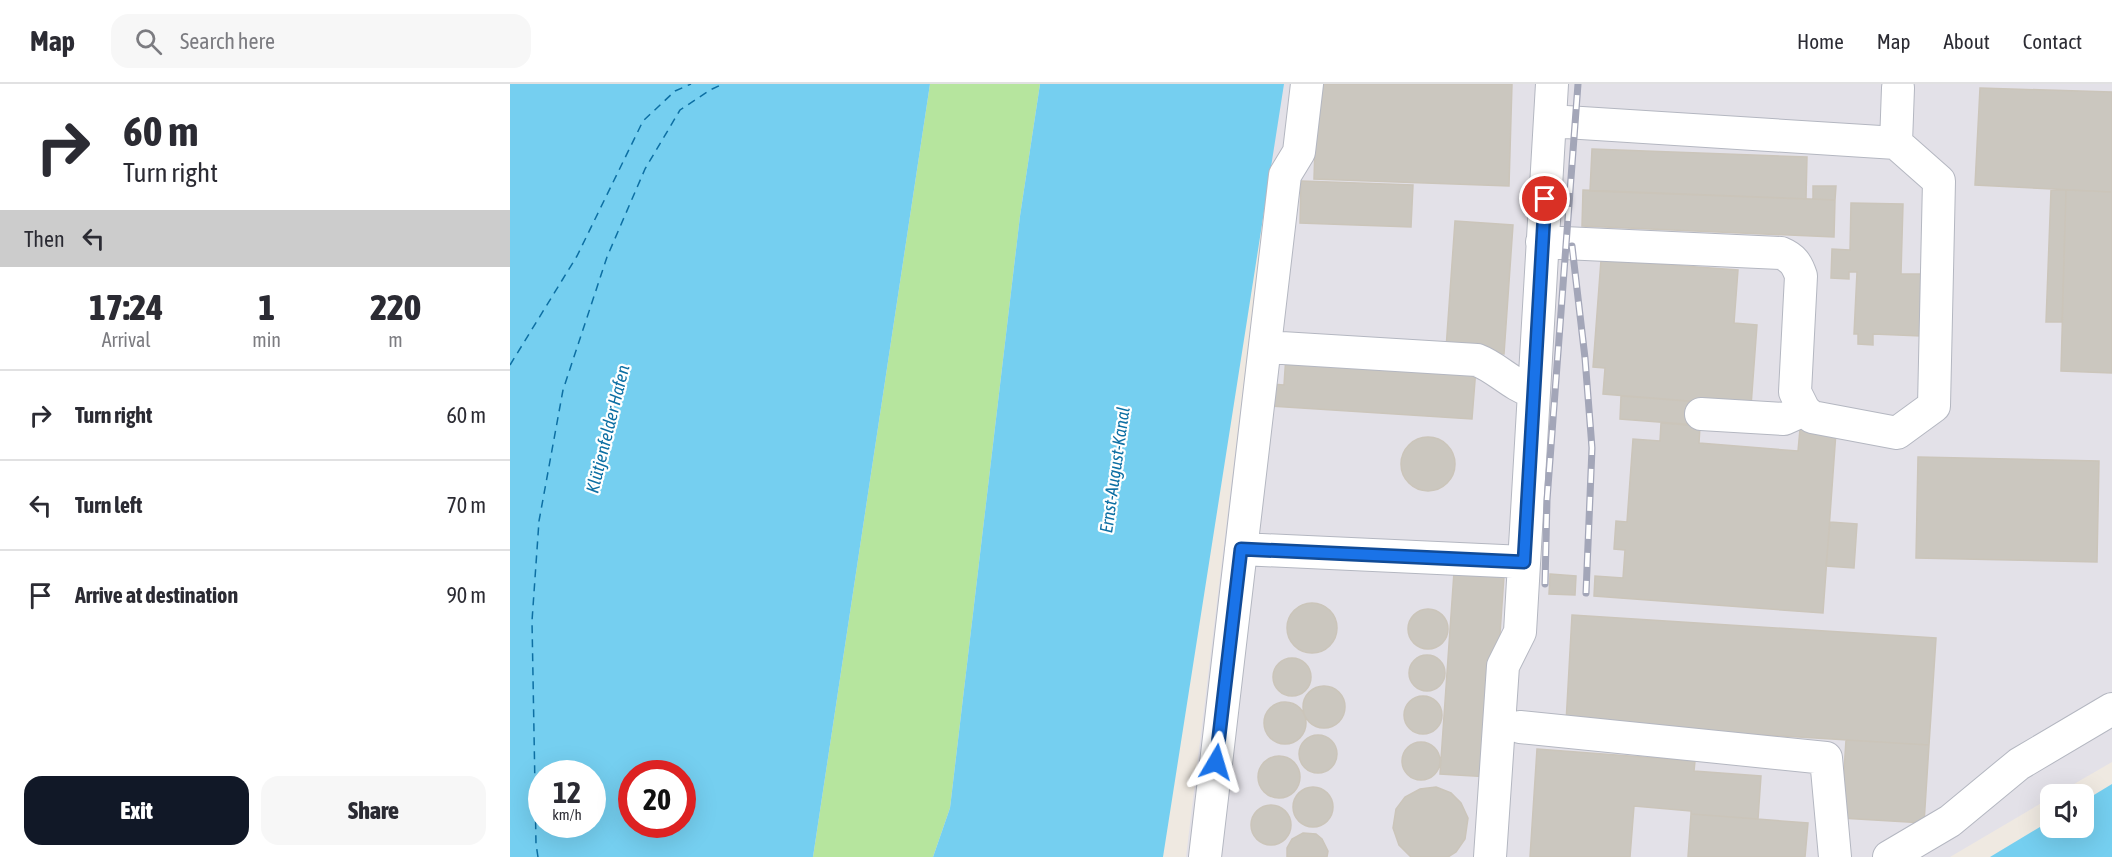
<!DOCTYPE html>
<meta charset="utf-8">
<style>
body{margin:0;font-family:"Asap Condensed",sans-serif;background:#f7f7f7;color:#2b2b33;height:100vh;display:flex;flex-direction:column;font-size:22px;white-space:nowrap}
*{box-sizing:border-box;margin:0}
p{font-size:20px;color:#7c7c81}
.icon{flex:none;width:33px;height:33px;fill:none;stroke:currentColor;stroke-width:2;stroke-linecap:round;stroke-linejoin:round}
.map{position:relative;flex:1;overflow:hidden}
.details{display:flex;flex-direction:column;background:#fff;width:510px}
.details>*{flex:none}
.top-card{background:#fff;color:#2b2b33;overflow:hidden}
.buttons{position:absolute;left:1530px;top:700px;display:grid;gap:12px}
.buttons a{display:grid;place-items:center;width:54px;height:54px;border-radius:12px;background:#fff;box-shadow:0 6px 24px #0002;font-size:30px}
.speed{position:absolute;left:18px;top:676px;display:flex;gap:12px;font-size:30px;font-weight:700;text-align:center}
.speed>*{display:grid;place-content:center;width:78px;height:78px;border-radius:50%;background:#fff;box-shadow:0 6px 24px #0002;line-height:1}
.speed small{font-size:15px;font-weight:400}
.speed .limit{border:9px solid #d22;background:#fff;color:#111}
.pin{position:absolute;display:grid;place-items:center;width:51px;height:51px;color:#fff;margin:-26px;border:3px solid #fff;border-radius:50%;box-shadow:0 2px 6px #0007}
.me{position:absolute;width:66px;margin:-33px;rotate:7deg;stroke-linejoin:round;filter:drop-shadow(0 0 4px #0008)}
.turn{display:flex;align-items:center;gap:21px;height:126px;padding:0 24px;font-size:27px}
.turn .icon{width:78px;height:78px;stroke-width:2.5}
.turn b{display:block;font-size:42px;line-height:51px}
.then{display:flex;align-items:center;height:57px;padding:0 24px;background:#0003;gap:12px;font-size:22px}
.eta{display:flex;justify-content:space-evenly;align-items:center;height:102px;text-align:center}
.eta b{font-size:36px;font-weight:800;line-height:42px}
.button{display:flex;gap:12px;margin-top:auto;padding:12px 24px}
.button a{flex:1;height:69px;border-radius:18px;background:#111827;color:#fff;font-size:24px;font-weight:800;line-height:69px;text-align:center}
.button a+a{background:#f7f7f7;color:#2b2b33}
ul{padding:0;list-style:none}
li{display:flex;align-items:center;gap:18px;height:90px;padding:0 24px;border-top:2px solid #e1e1e2}
li div{flex:1}
li b{display:block;font-size:22px}
li em{font-style:normal}
header{display:flex;align-items:center;gap:36px;box-sizing:border-box;height:84px;padding:0 30px;background:#fff;border-bottom:2px solid #e1e1e2}
header strong{font-size:28px}
nav{display:flex;gap:33px;margin-inline-start:auto;font-size:21px}
.search{width:420px;height:54px;background:#f7f7f7;display:flex;align-items:center;gap:15px;box-sizing:border-box;padding:0 21px;border-radius:18px;color:#7c7c81;font-size:22px}
main{display:flex;flex:1;min-height:0}
.map>svg:first-child{display:block}
.industrial{fill:#e3e1e8}
.green{fill:#b6e59e}
.water{fill:#75cff0;fill-rule:evenodd}
.lines{fill:none;stroke-linecap:round;stroke-linejoin:round}
.ferry{stroke:#0d6fa3;stroke-width:1.5;stroke-dasharray:8 6;stroke-linecap:butt}
.building{fill:#cbc7bf;stroke:#cbc5ba;stroke-width:1.5}
.minor-casing{stroke:#b4b7c1;stroke-width:34}
.minor{stroke:#fff;stroke-width:32}
.rail-casing{stroke:#a3a6b8;stroke-width:7}
.rail{stroke:#fff;stroke-width:4.5;stroke-dasharray:14;stroke-linecap:butt}
.route-casing{stroke:#114b97;stroke-width:15}
.route{stroke:#1a73e8;stroke-width:10}
.labels{text-anchor:middle;stroke-width:4.5;stroke-linejoin:round;paint-order:stroke}
.water-label{font-size:18px;font-style:italic;fill:#0d6fa3;stroke:#fff}
</style>
<header>
<strong>Map</strong>
<div class="search"><svg class="icon" aria-label="search" viewBox="0 0 24 24"><circle cx="10" cy="10" r="6"/><path d="M15 15l6 6"/></svg>Search here</div>
<nav><a>Home</a><a>Map</a><a>About</a><a>Contact</a></nav>
</header>
<main>
<section class="details">
<div class="top-card">
<div class="turn"><svg class="icon" aria-label="right" viewBox="0 0 24 24"><path d="M7 20v-9h11M14 6l5 5-5 5"/></svg><div><b>60 m</b>Turn right</div></div>
<div class="then">Then<svg class="icon" aria-label="left" viewBox="0 0 24 24"><path d="M17 20v-9H6M10 6l-5 5 5 5"/></svg></div>
</div>
<div class="eta">
<div><b>17:24</b><p>Arrival</p></div>
<div><b>1</b><p>min</p></div>
<div><b>220</b><p>m</p></div>
</div>
<ul>
<li><svg class="icon" aria-label="right" viewBox="0 0 24 24"><path d="M7 20v-9h11M14 6l5 5-5 5"/></svg><div><b>Turn right</b></div><em>60 m</em></li>
<li><svg class="icon" aria-label="left" viewBox="0 0 24 24"><path d="M17 20v-9H6M10 6l-5 5 5 5"/></svg><div><b>Turn left</b></div><em>70 m</em></li>
<li><svg class="icon" aria-label="arrive" viewBox="0 0 24 24"><path d="M6 21V4h12l-3 4 3 4H6"/></svg><div><b>Arrive at destination</b></div><em>90 m</em></li>
</ul>
<div class="button"><a>Exit</a><a>Share</a></div>
</section>
<div class="map">
<svg width="1602" height="773" viewBox="0 0 1602 773">
<rect width="100%" height="100%" fill="#efe9e1"/>
<path class="industrial" d="M770,0h832v678l-57,33h-5v3l-100,59h-764z"/>
<path class="green" d="M420,0h110l-20,132 -70,592 -17,49h-120z"/>
<path class="water" d="M0,0h420l-117,773h-303zM32,690h50v51h-50zM122,690h50v51h-50z
M530,0h244l-121,773h-230l17,-49 70,-592z
M1602,700v73h-122l60,-36v7h34v-27z"/>
<g class="lines">
<path class="ferry" d="M0,281l67,-109 66,-135 32,-30 16,-7
M28,773l-2,-13 -4,-223 7,-100 24,-131 44,-133 38,-88 35,-59 30,-20 13,-6"/>
</g>
<path class="building" d="M807,0h195l-3,102 -195,-7z
M1470,4l132,4v100l-137,-7z
M1082,65l215,8 -1,42 -216,-8z
M791,97l112,4 -2,42 -111,-4z
M1303,102h23l-1,14 -22,-1z
M1073,106l252,10 -1,37 -252,-11z
M1541,106h15l-4,132h-16z
M1556,106l46,2v181l-51,-2z
M1341,119l52,1 -2,70h22l-2,62 -48,-2v11l-15,-1v-10h-4l3,-62h-8v7l-18,-1 1,-29 18,1z
M945,137l58,4 -9,129 -58,-5z
M1091,176l137,10 -4,53 23,2 -6,81 -148,-12 2,-26 -12,-1z
M776,271l190,13 -4,51 -203,-13 2,-22 13,1z
M1111,312l78,6 -2,23 -77,-6z
M1151,339l39,3 -1,17 99,8 2,-22 36,3 -13,181 -229,-17 1,-20 28,2 2,-28 -11,-1 2,-28 11,1 6,-83 27,2z
M891 380a27 27 0 1 1 54 0a27 27 0 1 1-54 0Z
M1408,373l181,4 -2,101 -181,-4z
M1320,438l27,2 -3,44 -28,-2z
M944,488l50,4 -14,201 -50,-3z
M1040,490l26,2 -1,19 -26,-1z
M777 544a25 25 0 1 1 50 0a25 25 0 1 1-50 0Z
M898 545a20 20 0 1 1 40 0a20 20 0 1 1-40 0Z
M1062,531l364,23 -7,107 -363,-22z
M899 589a18 18 0 1 1 36 0a18 18 0 1 1-36 0Z
M763 593a19 19 0 1 1 38 0a19 19 0 1 1-38 0Z
M793 623a21 21 0 1 1 42 0a21 21 0 1 1-42 0Z
M894 631a19 19 0 1 1 38 0a19 19 0 1 1-38 0Z
M754 639a21 21 0 1 1 42 0a21 21 0 1 1-42 0Z
M789 670a19 19 0 1 1 38 0a19 19 0 1 1-38 0Z
M1336,656l83,5 -5,78 -83,-5z
M892 677a19 19 0 1 1 38 0a19 19 0 1 1-38 0Z
M1027,665l158,12 -1,10 67,5 -3,43 -67,-5v-3l-57,-5 -4,51h-100z
M748 693a21 21 0 1 1 42 0a21 21 0 1 1-42 0Z
M926,703l15,6 10,10 7,15 -3,21 -9,13 -8,5h-37l-12,-12 -6,-17 3,-19 9,-12 15,-8z
M783 723a20 20 0 1 1 40 0a20 20 0 1 1-40 0Z
M741 741a20 20 0 1 1 40 0a20 20 0 1 1-40 0Z
M1181,730l117,9 -3,34h-117z
M793,749l13,1 6,5 6,12 -1,6h-40v-9l5,-9z"/>
<g class="lines">
<defs>
<path id="minor" d="M1040,37l346,22 2,-55
M1032,158l239,11c12,5 16,11 20,23l-6,116 9,18 8,7 85,16 37,-27 5,-225 -43,-38
M755,263l212,13c21,8 34,25 57,32
M1191,330l83,5 20,-9
M731,465l283,13
M1010,643l306,31 9,99
M695,773l80,-682 14,-23 8,-68
M980,773l13,-191 17,-34 32,-548
M1379,773l61,-36 69,-57 93,-55"/>
</defs>
<use href="#minor" class="minor-casing"/>
<use href="#minor" class="minor"/>
<defs>
<path id="rail" d="M1062,162l13,112 7,90 -6,145
M1035,500l2,-84 31,-416"/>
</defs>
<use href="#rail" class="rail-casing"/>
<use href="#rail" class="rail"/>
</g>
<g class="lines">
<defs>
<path id="route" d="M706,678l25,-213 283,13 21,-363"/>
</defs>
<use href="#route" class="route-casing"/>
<use href="#route" class="route"/>
</g>
<g class="labels">
<g class="water-label">
<text transform="translate(98 345) rotate(-76)" y="6">Klütjenfelder Hafen</text>
<text transform="translate(605 386) rotate(-82)" y="6">Ernst-August-Kanal</text>
</g>
</g>
</svg>
<div class="buttons">
<a><svg class="icon" aria-label="sound" viewBox="0 0 24 24"><path d="M4 9h4l5-4v14l-5-4H4zM17 9q2 3 0 6"/></svg></a>
</div>
<div class="speed"><div>12<small>km/h</small></div><div class="limit">20</div></div>
<div class="pin" style="left:1035px;top:115px;background:#d93025"><svg class="icon" aria-label="arrive" viewBox="0 0 24 24"><path d="M6 21V4h12l-3 4 3 4H6"/></svg></div>
<svg class="me" style="left:706px;top:678px" viewBox="-20 -20 40 40"><path d="M0-17L14 15 0 8-14 15z" fill="#1a73e8" stroke="#fff" stroke-width="4"/></svg>
</div>
</main>
